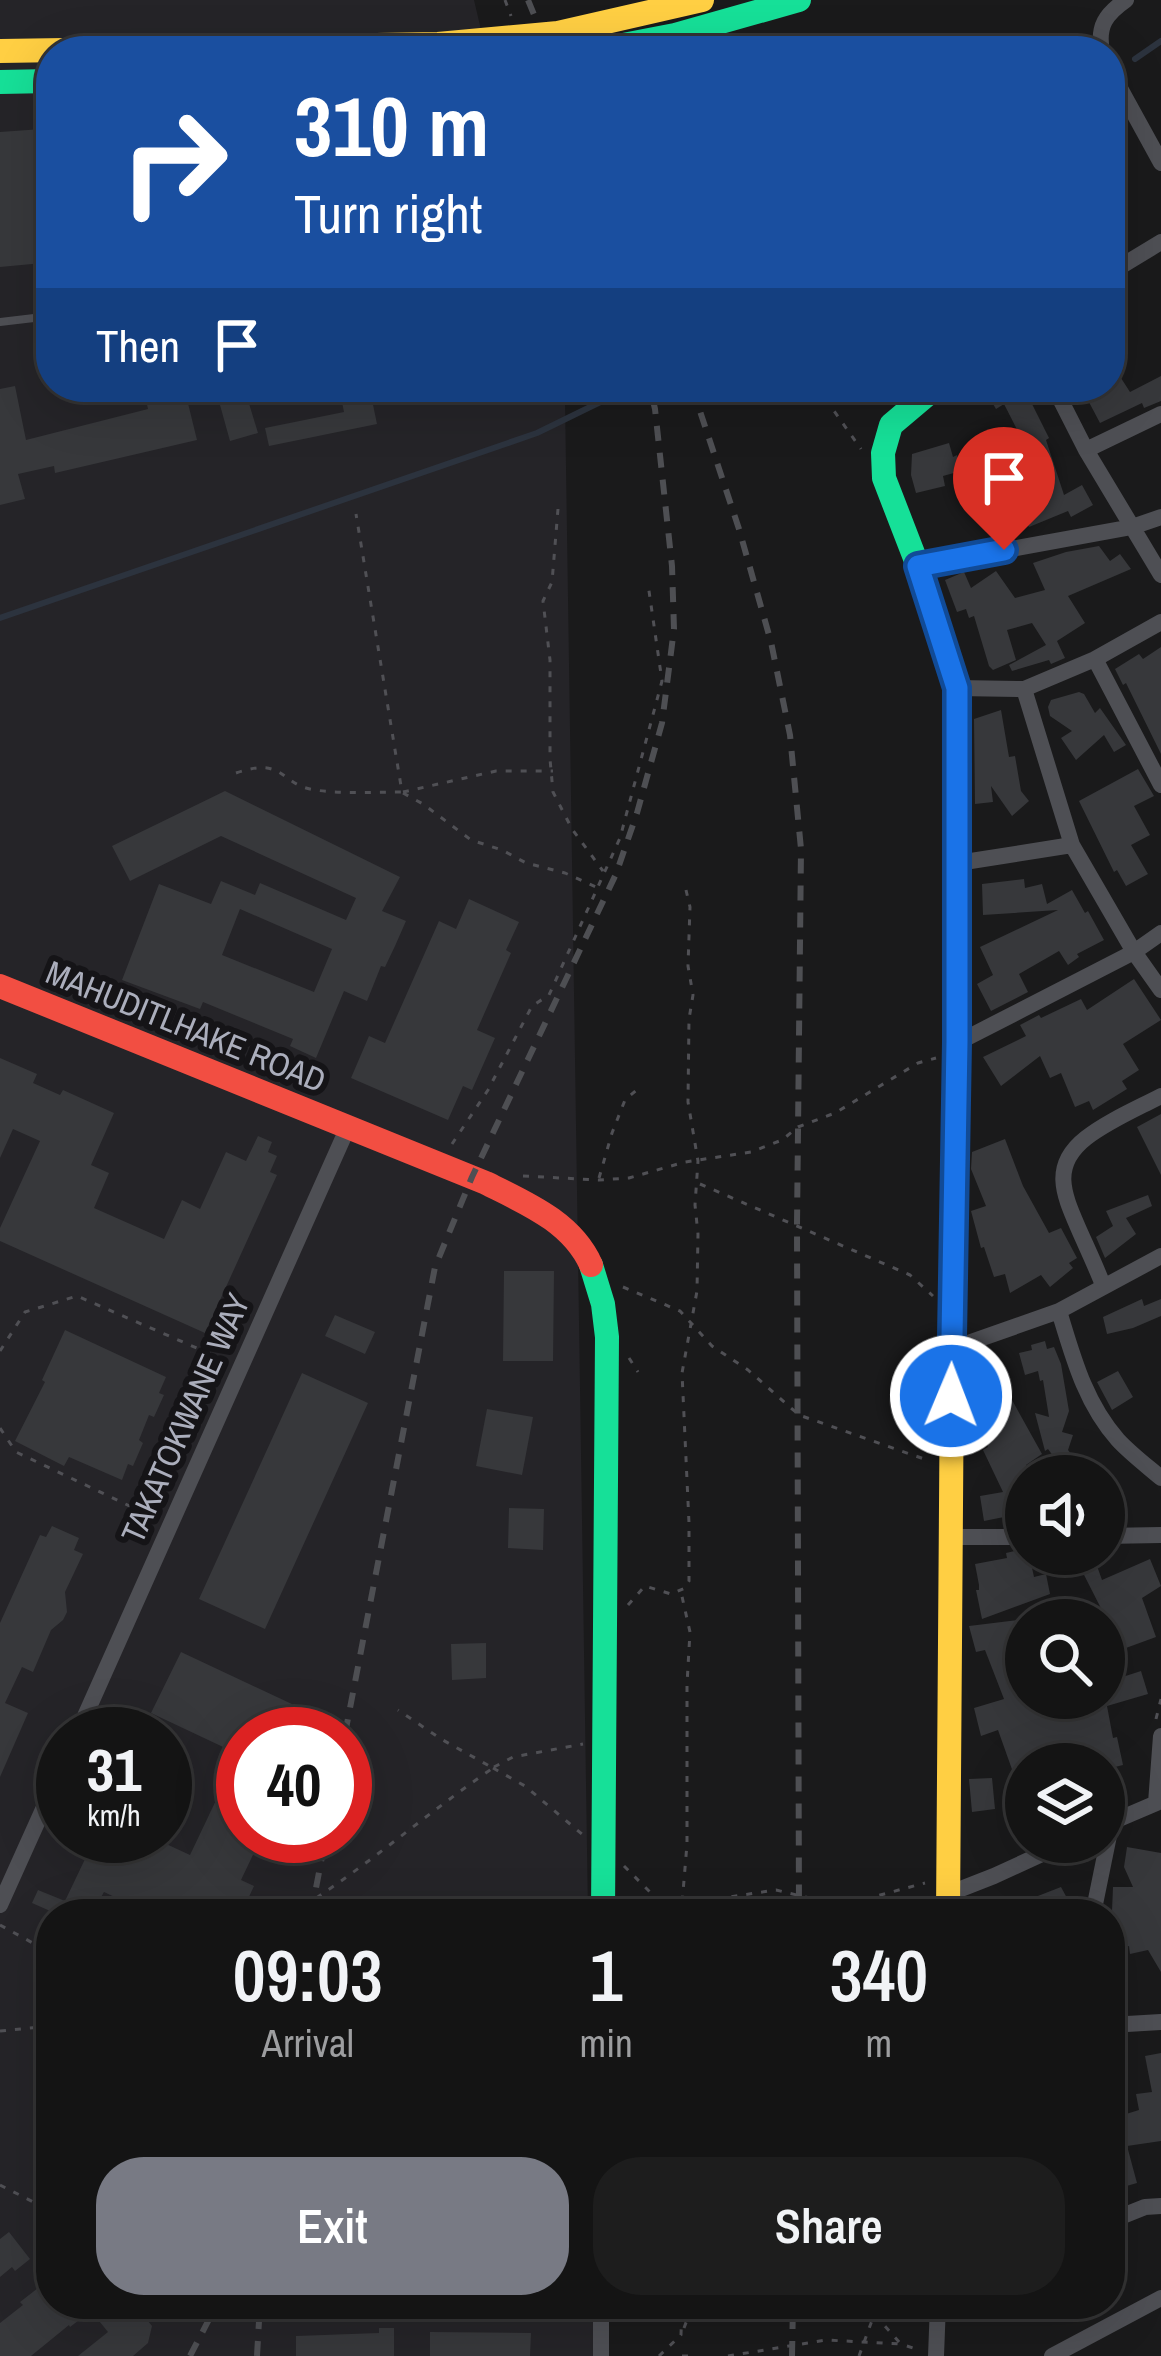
<!DOCTYPE html>
<style>
body{margin:0;font-family:"Archivo Narrow",sans-serif;background:#1d1d1d;color:#f1f3f6;height:100vh;display:flex;flex-direction:column;font-size:45px;white-space:nowrap}
*{box-sizing:border-box;margin:0}
p{font-size:39px;color:#9d9ea0}
.icon{flex:none;width:66px;height:66px;fill:none;stroke:currentColor;stroke-width:2;stroke-linecap:round;stroke-linejoin:round}
.map{position:relative;flex:1;overflow:hidden}
.side{position:absolute;left:36px;top:1899px;width:1089px;height:420px;display:flex;flex-direction:column;background:#141414;border-radius:48px;box-shadow:0 12px 48px #0002,0 0 0 3px #333334}
.side>*{flex:none}
.hud{position:absolute;left:36px;top:36px;width:1089px;height:366px;border-radius:48px;box-shadow:0 12px 48px #0002,0 0 0 3px #333334;background:#1a4fa0;color:#fff;overflow:hidden}
.controls{position:absolute;left:1005px;top:1455px;display:grid;gap:24px}
.controls a{display:grid;place-items:center;width:120px;height:120px;border-radius:50%;background:#141414;box-shadow:0 12px 48px #0002,0 0 0 3px #333334;font-size:60px}
.speed{position:absolute;left:36px;top:1707px;display:flex;gap:24px;font-size:60px;font-weight:700;text-align:center}
.speed>*{display:grid;place-content:center;width:156px;height:156px;border-radius:50%;background:#141414;box-shadow:0 12px 48px #0002,0 0 0 3px #333334;line-height:1}
.speed small{font-size:30px;font-weight:400}
.speed .limit{border:18px solid #d22;background:#fff;color:#111}
.pin{position:absolute;display:grid;place-items:center;width:102px;height:102px;color:#fff;margin:-123px -51px;border-radius:50% 50% 50% 0;rotate:-45deg;box-shadow:0 0 12px #0007}
.pin .icon{rotate:45deg}
.me{position:absolute;width:132px;margin:-66px;rotate:1deg;stroke-linejoin:round;filter:drop-shadow(0 0 9px #0008)}
.turn{display:flex;align-items:center;gap:42px;height:252px;padding:0 60px;font-size:54px}
.turn .icon{width:156px;height:156px;stroke-width:2.5}
.turn b{display:block;font-size:84px;line-height:102px}
.then{display:flex;align-items:center;height:114px;padding:0 60px;background:#0003;gap:24px;font-size:45px}
.eta{display:flex;justify-content:space-evenly;align-items:center;height:204px;text-align:center}
.eta b{font-size:72px;font-weight:600;line-height:84px}
.action{display:flex;gap:24px;margin-top:auto;padding:24px 60px}
.action a{flex:1;height:138px;border-radius:48px;background:#787a84;color:#fff;font-size:48px;font-weight:600;line-height:138px;text-align:center}
.action a+a{background:#1d1d1d;color:#f1f3f6}
.map>svg:first-child{display:block}
.built{fill:#252428;fill-rule:evenodd}
.lines{fill:none;stroke-linecap:round;stroke-linejoin:round}
.stream{stroke:#2c333e;stroke-width:6}
.building{fill:#37383b;fill-rule:evenodd}
.path{stroke:#505055;stroke-width:3;stroke-dasharray:6 9;stroke-linecap:butt}
.lane{stroke:#4e4f54;stroke-width:8}
.street{stroke:#4e4f54;stroke-width:16}
.fast{stroke:#16e098;stroke-width:24}
.slow{stroke:#ffcf43;stroke-width:24}
.jam{stroke:#f24e42;stroke-width:24}
.rail{stroke:#4e4f53;stroke-width:6;stroke-dasharray:15 12;stroke-linecap:butt}
.slow-bridge{stroke:#ffcf43;stroke-width:24}
.route-casing{stroke:#114b97;stroke-width:30}
.route{stroke:#1a73e8;stroke-width:21}
.labels{text-anchor:middle;stroke-width:12;stroke-linejoin:round;paint-order:stroke}
.street-label{font-size:33px;fill:#abaebc;stroke:#151417}
</style>
<div class="map">
<svg width="1161" height="2356" viewBox="0 0 1161 2356">
<rect width="100%" height="100%" fill="#1a1a1b"/>
<path class="built" d="M0,0h474l12,51h-435v336h511l3,13 23,1514h-537v390h542l1,52h-594zM63,1734h102v102h-102zM243,1734h102v102h-102z"/>
<g class="lines">
<path class="stream" d="M1135,59l26,-18
M0,618l537,-185 94,-46"/>
</g>
<path class="building" d="M42,129l9,2v26l-17,1 9,105 -43,4v-135z
M1110,361l20,31 31,-16v25l-17,7 -2,-5 -42,20 -19,-36h29z
M15,386l11,54 122,-31 -5,-22h41l13,53 -142,33 -1,-7 -36,8 7,25 -25,6v-116z
M215,387h29l14,46 -28,8z
M983,387h47l8,14 -6,3 17,34 -3,2 18,55 18,-10 11,20 -22,12 -3,-6 -39,16 -24,-47 29,-17 -30,-59 -8,5z
M371,395l6,29 -108,22 -4,-18 79,-16 -2,-10z
M949,443l4,14 4,-2 4,16 -18,5 2,10 -29,7 -5,-18 1,-21z
M1099,546l11,15 10,-7 11,15 -63,27 17,27 -28,18 8,17 -14,6 -2,-4 -37,11 -3,-6 37,-20 -14,-22 -25,7 9,30 -23,10 -4,-4 -15,-50 -5,2 -3,-9 -9,3 -12,-32 19,-8 7,16 25,-17 19,27 30,-8 -12,-27 33,-11z
M1161,647v107l-35,-71 -3,2 -8,-16 24,-15 4,5z
M1079,692l5,2 11,19 5,-5 26,37 -12,7 -10,-17 -28,25 -15,-22 11,-7 -22,-15 -2,-9 3,-7z
M1001,710l8,47 6,-1 6,35 8,10 -17,15 -21,-30 2,16 -18,2 -1,-85z
M1138,769l16,27 -20,10 16,29 -19,10 17,29 -22,12 -9,-16 -3,2 -35,-71z
M225,791l175,86 -18,34 24,10 -11,25 -10,21 -4,-1 -14,35 -23,-10 -28,67 -26,-12 3,-7 -90,-37 -3,7 -78,-29 37,-96 52,20 10,-23 34,14 5,-12 86,37 10,-22 -135,-62 -91,45 -18,-35zM240,909l92,40 -18,43 -92,-37z
M1024,879l1,9 17,-4 5,20 25,-14 13,23 3,-2 16,29 -27,14 2,3 -11,8 -9,-14 -40,23 9,18 -37,19 -14,-27 16,-9 -13,-28 78,-37 -75,5 -1,-31z
M469,899l50,23 -13,28 5,3 -34,77 18,8 -23,52 -9,-4 -15,34 -97,-42 18,-42 16,7 54,-122 17,8z
M1134,979l27,41 -38,24 16,26 -17,11 5,8 -34,21 -4,-9 -14,6 -14,-34 -11,5 -10,-22 -39,30 -18,-29 43,-21 -6,-11 19,-10 2,3 40,-19 6,11z
M0,1058l37,16 -4,9 27,12 3,-5 51,23 -23,52 18,8 -15,35 70,31 18,-39 18,9 26,-57 20,9 12,-25 14,6 -4,10 9,4 -7,16 7,3 -72,158 -205,-92v-13l40,-87 -27,-12 -13,29z
M1161,1114v61l-24,-48z
M1005,1139l18,47 26,47 12,-5 16,30 -8,5 4,5 -23,19 -9,-12 -31,18 -5,-19 -11,3 -10,-30 -3,1 -10,-37 15,-5 -15,-37 1,-17z
M1148,1195l4,11 -26,12 10,16 -31,24 -9,-21 17,-11 -7,-15z
M504,1271h50l-1,90h-50z
M1142,1299l2,7 17,-7v17l-28,12 -26,6 -4,-17z
M335,1315l40,17 -10,22 -40,-18z
M65,1330l101,47 -7,16 5,2 -10,22 -5,-2 -10,25 4,3 -10,23 -5,-2 -6,16 -53,-23 -5,9 -49,-25 30,-59 -3,-2z
M1045,1341l2,8 7,-2 7,17 8,47 -7,21 11,3 -5,15 6,8 -12,10 -14,-19 -3,2 -10,-38 14,4 -6,-37 -3,1 -2,-10 -13,4 -6,-22 13,-3 -1,-5z
M1118,1371l15,26 -21,13 -15,-28z
M302,1373l66,30 -103,226 -66,-30z
M992,1377l3,8 7,-3 40,72 -16,11v40l-18,5 1,6 -25,5 -4,-25 23,-4 -20,-42 5,-3 -12,-36 9,-3 -9,-25z
M487,1409l46,8 -11,58 -46,-9z
M509,1508l35,1 -1,41 -35,-2z
M52,1526l27,12 -5,12 9,4 -18,38 2,20 -4,8 -12,10 -18,42 -11,-5 -17,36 23,10 -28,64v-154l40,-88 6,2z
M1019,1550h7v4h3l5,23 12,-3 4,20 -68,25 -6,-29h3v-5l-4,-21 32,-6 -1,-5z
M1150,1559l11,27 -19,12 14,39 -52,19v-29l5,-3 -27,-53 15,-5 5,14z
M1026,1619v20l-13,3 13,28v28h78v-15l37,-12 7,23 -41,12 6,32 4,-1 6,28 -16,4 -1,-5h-80v7l-12,4 -16,-45 -17,6 -7,-28 30,-9 -19,-49 -9,2 -7,-26z
M486,1643v35l-34,2 -1,-36z
M181,1652l113,53 -14,29h-37v102h19l-21,44 13,6 -13,28h-90l-47,-22 -12,21 2,1h-37l-25,-11 6,-13 27,11 31,-65h53l41,19 48,-101 -87,-41z
M992,1778l3,31 -23,3 -3,-33z
M1127,1847l34,6v119l-13,-22 -18,4 -1,-8 -9,2 -8,-37 1,-24h20l-9,-20z
M1061,1887l7,13 -12,7 3,7h-67z
M1161,2053v88l-34,5 10,37 -21,6 -6,-21v-49l29,-9 -3,-16 16,-2 -7,-36z
M9,2232l21,27 -15,12 -3,-4 -12,10v-38z
M51,2284v20h83l18,22 -4,17 -15,13h-55l30,-24 -17,-21 -21,16 -1,-2 -38,31h-31v-33l23,-18 -3,-3 18,-14 3,4z
M379,2328h15v28h-98v-20l83,-3z
M430,2332l101,1 -1,23h-100z"/>
<g class="lines">
<path class="path" d="M505,0l6,16
M817,387l44,62
M558,509l-6,73 -9,19 7,59v99l3,33 19,37 31,42
M236,773c50,-17 43,12 79,17 28,4 58,2 87,2l-46,-278
M403,792l93,-21h57
M403,793l20,11 48,36 31,10 24,13 39,10 31,14
M452,1144l36,-54 44,-84 17,-11 71,-157 42,-157 -14,-97
M523,1176l76,4 30,-2 56,-16 66,-10 31,-12 16,-13 37,-14 83,-50 18,-5
M599,1178l13,-45 13,-33 15,-13
M700,1184l210,91 23,21
M623,1287l57,24 32,35 36,24 51,45 128,45
M0,1351l25,-39 52,-16 145,63
M629,1358l9,14
M0,1428l16,24 141,67
M628,1605l17,-19 26,8 14,-6 4,-7v-58l-7,-150 15,-82 1,-57 -3,-29 3,-44 -10,-59 1,-83 4,-24 -5,-29 2,-59 -4,-17
M1156,1719l5,-20
M494,1767l19,-10 70,-13
M493,1768l32,18 58,49
M624,1866l35,35 23,3 5,-60v-160l3,-52 -9,-40
M870,1899l24,15
M660,1903l9,11
M291,1914c71,-43 133,-99 202,-146l-52,-29 -43,-29
M683,1914l-1,-10 94,-14 42,10 51,-2 56,-15
M0,1925l51,28
M0,2031l51,-5
M0,2185l51,26
M865,2304l36,40 15,5
M684,2328l9,-24
M659,2356l22,-21 1,-31
M682,2356h8
M728,2356l98,-16 75,4
M859,2356l19,-52"/>
<path class="lane" d="M0,322l51,-6"/>
<path class="street" d="M1102,51c-5,-25 4,-37 24,-51
M1110,70l51,93
M1110,273l51,-31
M1054,387l32,63 75,125
M1086,450l75,-36
M918,566l214,-39 29,-10
M1095,659l66,-37
M957,688l67,1 48,156 62,107 27,-19
M1024,689l71,-30 66,126
M958,863l114,-18
M957,1043l177,-91 27,38
M1103,1285c-7,-18 -15,-35 -23,-53 -15,-35 -31,-65 6,-94 22,-17 50,-29 75,-42
M1059,1311c14,46 26,92 59,129 13,14 29,26 43,38
M951,1349l108,-38 102,-55
M1104,1536l57,-1
M949,1537h77
M77,1734l271,-607
M1156,1803l5,-67
M1105,1825l56,-24
M948,1894l46,-18 74,-34
M0,1905l63,-140
M1093,1914l19,-93
M1110,2025l51,-3
M1110,2221l35,-14 16,-1
M601,2356v-52
M936,2356l2,-52
M1052,2356l109,-58"/>
<path class="fast" d="M592,51l83,-16 124,-35
M0,82l51,-1
M936,387l-45,38 -8,28 1,25 34,88 39,122v355l-5,327
M591,1265l12,39 4,33 -4,577"/>
<path class="slow" d="M948,1914l4,-544"/>
<path class="jam" d="M0,986l486,197c40,20 86,39 105,82"/>
<path class="rail" d="M528,0l21,51
M692,387l47,142 32,113 19,93 11,114 -4,376 2,689
M345,1734l90,-467 37,-90 144,-303 21,-61 25,-90 12,-94 -2,-63 -17,-157 -5,-22
M311,1914l15,-78
M190,2356l27,-52
M257,2356l3,-52
M792,2356l1,-52"/>
<path class="slow-bridge" d="M0,51l438,-7 120,-11 144,-33"/>
</g>
<g class="lines">
<defs>
<path id="route" d="M951,1396l6,-354v-354l-39,-122 86,-16"/>
</defs>
<use href="#route" class="route-casing"/>
<use href="#route" class="route"/>
</g>
<g class="labels">
<g class="street-label">
<text transform="translate(186 1026) rotate(22)" y="12">MAHUDITLHAKE ROAD</text>
<text transform="translate(185 1418) rotate(-66)" y="12">TAKATOKWANE WAY</text>
</g>
</g>
</svg>
<div class="controls">
<a><svg class="icon" aria-label="sound" viewBox="0 0 24 24"><path d="M4 9h4l5-4v14l-5-4H4zM17 9q2 3 0 6"/></svg></a>
<a><svg class="icon" aria-label="search" viewBox="0 0 24 24"><circle cx="10" cy="10" r="6"/><path d="M15 15l6 6"/></svg></a>
<a><svg class="icon" aria-label="layers" viewBox="0 0 24 24"><path d="M12 4l9 5-9 5-9-5zM3 14l9 5 9-5"/></svg></a>
</div>
<div class="speed"><div>31<small>km/h</small></div><div class="limit">40</div></div>
<div class="pin" style="left:1004px;top:550px;background:#d93025"><svg class="icon" aria-label="arrive" viewBox="0 0 24 24"><path d="M6 21V4h12l-3 4 3 4H6"/></svg></div>
<svg class="me" style="left:951px;top:1396px" viewBox="-20 -20 40 40"><circle r="17" fill="#1a73e8" stroke="#fff" stroke-width="3"/><path d="M0-11L8 9 0 5-8 9z" fill="#fff"/></svg>
<div class="hud">
<div class="turn"><svg class="icon" aria-label="right" viewBox="0 0 24 24"><path d="M7 20v-9h11M14 6l5 5-5 5"/></svg><div><b>310 m</b>Turn right</div></div>
<div class="then">Then<svg class="icon" aria-label="arrive" viewBox="0 0 24 24"><path d="M6 21V4h12l-3 4 3 4H6"/></svg></div>
</div>
<section class="side">
<div class="eta">
<div><b>09:03</b><p>Arrival</p></div>
<div><b>1</b><p>min</p></div>
<div><b>340</b><p>m</p></div>
</div>
<div class="action"><a>Exit</a><a>Share</a></div>
</section>
</div>
